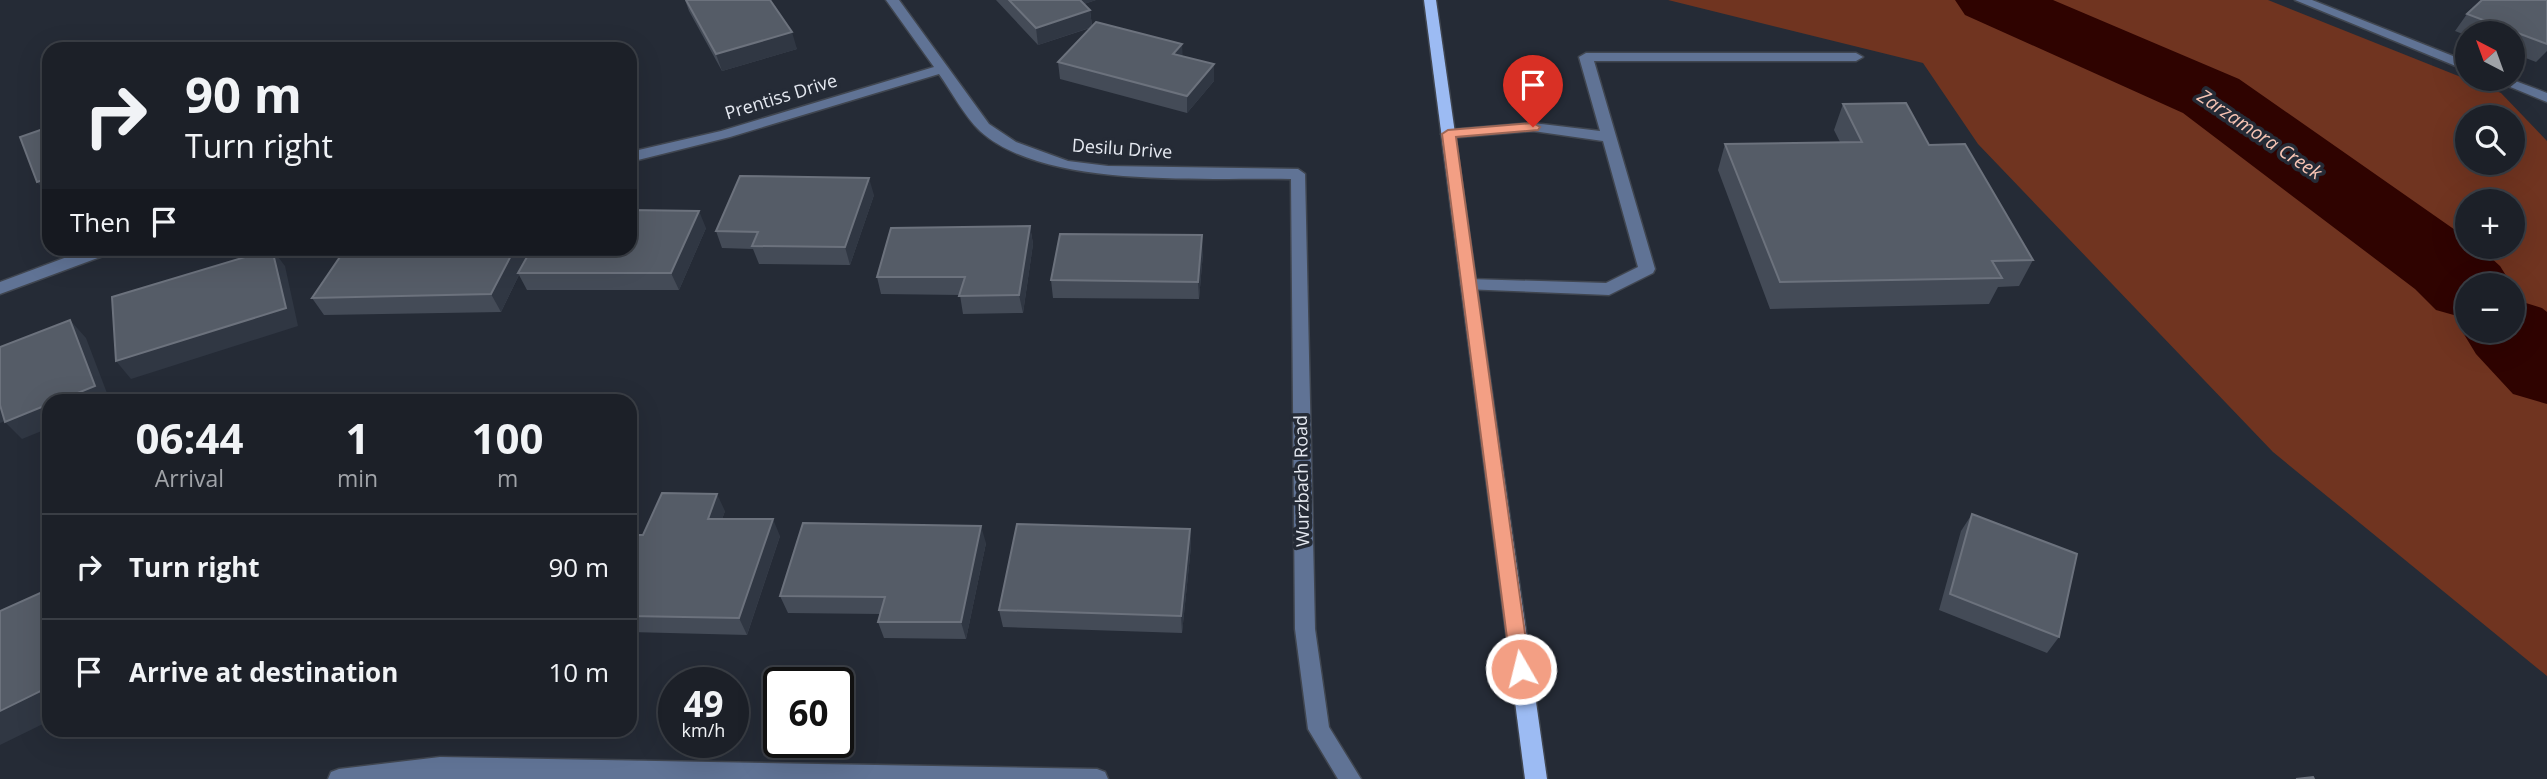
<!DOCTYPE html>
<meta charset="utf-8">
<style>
body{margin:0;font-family:"Open Sans",sans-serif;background:#252830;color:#f1f3f6;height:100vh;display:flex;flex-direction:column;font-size:26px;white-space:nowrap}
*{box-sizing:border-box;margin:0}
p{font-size:23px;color:#a0a3a8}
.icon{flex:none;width:38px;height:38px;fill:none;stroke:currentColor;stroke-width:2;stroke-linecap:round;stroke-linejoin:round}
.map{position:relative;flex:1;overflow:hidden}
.details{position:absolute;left:42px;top:394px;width:595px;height:343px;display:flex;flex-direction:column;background:#1c2028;border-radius:21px;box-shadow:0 7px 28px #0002,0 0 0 2px #3a3e45}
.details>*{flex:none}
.top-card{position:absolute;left:42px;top:42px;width:595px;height:214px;border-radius:21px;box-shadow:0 7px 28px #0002,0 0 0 2px #3a3e45;background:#1c2028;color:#f1f3f6;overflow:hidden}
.needle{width:46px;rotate:319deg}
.tools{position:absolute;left:2455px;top:21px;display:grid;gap:14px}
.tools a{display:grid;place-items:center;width:70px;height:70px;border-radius:50%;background:#1c2028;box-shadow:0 7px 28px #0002,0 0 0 2px #3a3e45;font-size:35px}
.speed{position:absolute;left:658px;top:667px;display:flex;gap:14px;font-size:35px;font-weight:700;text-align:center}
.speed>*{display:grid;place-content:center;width:91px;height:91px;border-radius:50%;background:#1c2028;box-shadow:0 7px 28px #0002,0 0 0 2px #3a3e45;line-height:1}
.speed small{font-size:18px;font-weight:400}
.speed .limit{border:4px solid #111;border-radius:10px;background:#fff;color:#111}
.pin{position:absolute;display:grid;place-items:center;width:60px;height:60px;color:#fff;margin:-72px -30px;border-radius:50% 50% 50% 0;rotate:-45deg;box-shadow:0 0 7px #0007}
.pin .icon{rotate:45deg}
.me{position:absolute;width:77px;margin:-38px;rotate:352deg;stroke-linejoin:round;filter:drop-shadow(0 0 5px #0008)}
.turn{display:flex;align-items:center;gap:24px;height:147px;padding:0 28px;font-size:32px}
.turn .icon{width:91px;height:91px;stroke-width:2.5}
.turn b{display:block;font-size:49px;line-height:60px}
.then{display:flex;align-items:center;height:66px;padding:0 28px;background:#0003;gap:14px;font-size:26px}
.eta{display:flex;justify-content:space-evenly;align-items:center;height:119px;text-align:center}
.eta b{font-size:42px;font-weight:700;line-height:49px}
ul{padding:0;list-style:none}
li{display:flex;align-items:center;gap:21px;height:105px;padding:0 28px;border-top:2px solid #3a3e45}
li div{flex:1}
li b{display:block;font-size:26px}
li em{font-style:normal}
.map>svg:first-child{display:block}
.green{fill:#703420;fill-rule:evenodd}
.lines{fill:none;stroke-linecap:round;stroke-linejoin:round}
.river{fill:#2f0300;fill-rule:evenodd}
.minor-casing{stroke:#404650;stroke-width:3}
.major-casing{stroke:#404650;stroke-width:3}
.minor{fill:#607395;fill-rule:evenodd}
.major{fill:#9cbbf3;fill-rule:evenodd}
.wall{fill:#444b57}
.shaded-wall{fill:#303743}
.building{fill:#555c67;stroke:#6c727d;stroke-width:2}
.route{fill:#f39f84;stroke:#9e6756;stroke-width:2}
.labels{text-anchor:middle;stroke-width:7;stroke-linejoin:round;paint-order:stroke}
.street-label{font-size:18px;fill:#e5e9f1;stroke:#252b36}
.water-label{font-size:19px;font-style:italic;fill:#f7c4b4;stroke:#252b36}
</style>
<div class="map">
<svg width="2547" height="779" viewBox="0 0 2547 779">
<rect width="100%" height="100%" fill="#252b36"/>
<path class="green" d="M1668,0h600l233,93 46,48v535l-274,-224 -295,-308 -55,-81zM2468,117h45v46h-45zM2468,201h45v46h-45zM2468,285h45v46h-45z"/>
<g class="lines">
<path class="river" d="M1955,0h98l186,79 229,160v8h11l21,19 12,19h-44v34l-32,-9 -21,-21 -232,-176 -218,-98z
M2513,287l1,1 -1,1z
M2513,299l29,9 5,4v92l-34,-10 -37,-40 -14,-23 6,-9v9h45z"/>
<defs>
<path id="minor" d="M886,0h13l90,124 27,18 52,19 40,5 190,3 7,5 10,455 14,98 32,52h-23l-30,-50 -13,-100 -4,-450c-85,-2 -246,11 -311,-48 -16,-15 -28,-39 -41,-57l-209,63 -100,25v-10l91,-21 213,-64z
M2295,0h17l156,62v9z
M1586,53h270l7,4 -7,4h-262l61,208 -2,4 -44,22 -146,-6 -2,-4 8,-6 137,4 32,-16 -35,-126 -70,-10 -85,7 -7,-4 7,-4 85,-7 67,8 -21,-74z
M2491,79h19l37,14v9z
M91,248h25l-2,4 -114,42v-12z
M440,757l657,12 8,3 3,7h-780l3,-7 8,-3z"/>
<path id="major" d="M1424,0h12l111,779h-22z"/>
</defs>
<use href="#minor" class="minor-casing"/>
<use href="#major" class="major-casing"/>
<use href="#minor" class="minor"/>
<use href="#major" class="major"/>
</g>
<path class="wall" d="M685,0h85l27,49 -75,22 -33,-60z
M996,0h100l-12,4 6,6 2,16 90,30 32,8v17l-27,32 -127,-34 -2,-17 32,-34 -52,17z
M2547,0v51l-11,11 -23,-9v-20h-45v3l-13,-5 12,-17z
M1843,104l86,41 104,115 -14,26 -21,1 -9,17 -219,5 -52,-139 7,-26 115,-2 -6,-12z
M874,195l-24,70 -91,-1 -6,-15 -31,-1 -6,-17z
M1030,226l3,18 -10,69 -60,1 -3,-19 -79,-1 -4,-17z
M706,228l-27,62h-152l-8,-15 -18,37 -177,3 -12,-17 318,-50z
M1203,253l-4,46 -146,-1 -2,-18z
M725,511l-3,8 58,17 -33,99 -117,-3v-97h13z
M1972,514l87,123 -12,16 -108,-43 22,-79z
M1190,529l1,17 -9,87 -179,-6 -4,-17z
M986,543l-20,96 -82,-1 -6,-16 2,-8 -92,-1 -8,-17z"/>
<path class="shaded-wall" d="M1071,0h25l-24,8z
M1090,10l2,17 -54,18 -2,-17z
M792,32l5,17 -75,22 -6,-17z
M1182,44l1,17 -10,-7z
M1214,64v17l-27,32v-17z
M49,178v18l-12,-14z
M869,178l5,17 -24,70 -5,-18z
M699,211l7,17 -27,62 -8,-17z
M1030,226l3,18 -10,69 -4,-18z
M1202,235l1,18 -4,46 -1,-17z
M515,248h18l-15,25 1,2 -18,37 -10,-18z
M272,249l13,17 13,60 -167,53 -15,-18z
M70,320l16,18 24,63h-52z
M0,401l15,16 -15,6z
M49,404v24l-27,11 -17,-17z
M717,494l8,17 -9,25 -8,-17z
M773,519l7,17 -33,99 -8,-17z
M981,526l5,17 -20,96 -5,-17z
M1190,529l1,17 -9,87 -1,-17z
M49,687v34l-49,24v-34z"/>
<path class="building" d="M686,0h84l22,32 -76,22z
M1009,0h71l10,10 -54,18z
M2482,0h65v44l-80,-30z
M1096,22l86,22 -9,10 41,10 -27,32 -129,-34z
M370,44v5h-28z
M1906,103l23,42 36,-1 68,116 -41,1 10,17 -222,4 -55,-138 137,-2 -19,-38z
M49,127v51l-12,4 -17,-45z
M740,176l129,2 -24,69 -93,-1 6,-14 -42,-1z
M630,210l69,1 -28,62h-153l14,-25h98z
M1030,226l-11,69 -60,1 6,-19h-88l14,-49z
M1060,234l142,1 -4,47 -147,-2z
M346,248h169l-24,46 -179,4z
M272,249l14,59 -170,53 -4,-64z
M70,320l25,66 -37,15h-9v3l-44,18 -5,-17v-58z
M662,493l55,1 -9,25h65l-34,99 -109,-2v-81h13z
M1972,514l105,40 -18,83 -109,-43z
M803,523l178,3 -20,96h-83l7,-25 -105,-1z
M1017,524l173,5 -9,87 -182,-6z
M49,589v98l-49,24v-100z
M2313,777l1,2h-18z"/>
<path class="route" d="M1533,123l7,4 -2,3 -82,7 74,532 -3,6 -6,2 -7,-2 -3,-6 -69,-535 6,-4z"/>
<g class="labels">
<g class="street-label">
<text transform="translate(781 97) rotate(-17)" y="6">Prentiss Drive</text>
<text transform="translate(1122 149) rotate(4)" y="6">Desilu Drive</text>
<text transform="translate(1302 481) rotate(-91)" y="6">Wurzbach Road</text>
</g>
<g class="water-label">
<text transform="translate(2260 134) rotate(34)" y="7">Zarzamora Creek</text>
</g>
</g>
</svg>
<div class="tools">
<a><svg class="needle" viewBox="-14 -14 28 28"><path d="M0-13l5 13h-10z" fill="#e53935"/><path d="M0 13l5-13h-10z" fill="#a0a3a8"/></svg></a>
<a><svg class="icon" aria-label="search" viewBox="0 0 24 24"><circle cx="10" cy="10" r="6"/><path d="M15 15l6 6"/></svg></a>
<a>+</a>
<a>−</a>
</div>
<div class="speed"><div>49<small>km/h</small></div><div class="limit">60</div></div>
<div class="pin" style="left:1533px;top:127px;background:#d93025"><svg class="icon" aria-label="arrive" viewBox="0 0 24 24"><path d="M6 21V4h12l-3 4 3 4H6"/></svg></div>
<svg class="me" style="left:1521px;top:669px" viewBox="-20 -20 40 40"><circle r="17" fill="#f39f84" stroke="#fff" stroke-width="3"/><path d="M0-11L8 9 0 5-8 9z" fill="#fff"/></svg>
<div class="top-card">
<div class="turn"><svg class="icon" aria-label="right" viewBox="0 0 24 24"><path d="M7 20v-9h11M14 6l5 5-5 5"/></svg><div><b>90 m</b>Turn right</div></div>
<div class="then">Then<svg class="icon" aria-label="arrive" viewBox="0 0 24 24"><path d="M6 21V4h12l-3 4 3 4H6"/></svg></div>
</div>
<section class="details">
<div class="eta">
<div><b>06:44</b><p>Arrival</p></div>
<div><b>1</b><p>min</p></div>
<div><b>100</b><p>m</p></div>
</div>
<ul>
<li><svg class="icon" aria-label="right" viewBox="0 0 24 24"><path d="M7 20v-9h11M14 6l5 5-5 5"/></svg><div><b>Turn right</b></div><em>90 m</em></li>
<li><svg class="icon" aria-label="arrive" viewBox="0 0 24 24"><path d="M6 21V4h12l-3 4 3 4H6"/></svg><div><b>Arrive at destination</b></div><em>10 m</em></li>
</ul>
</section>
</div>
